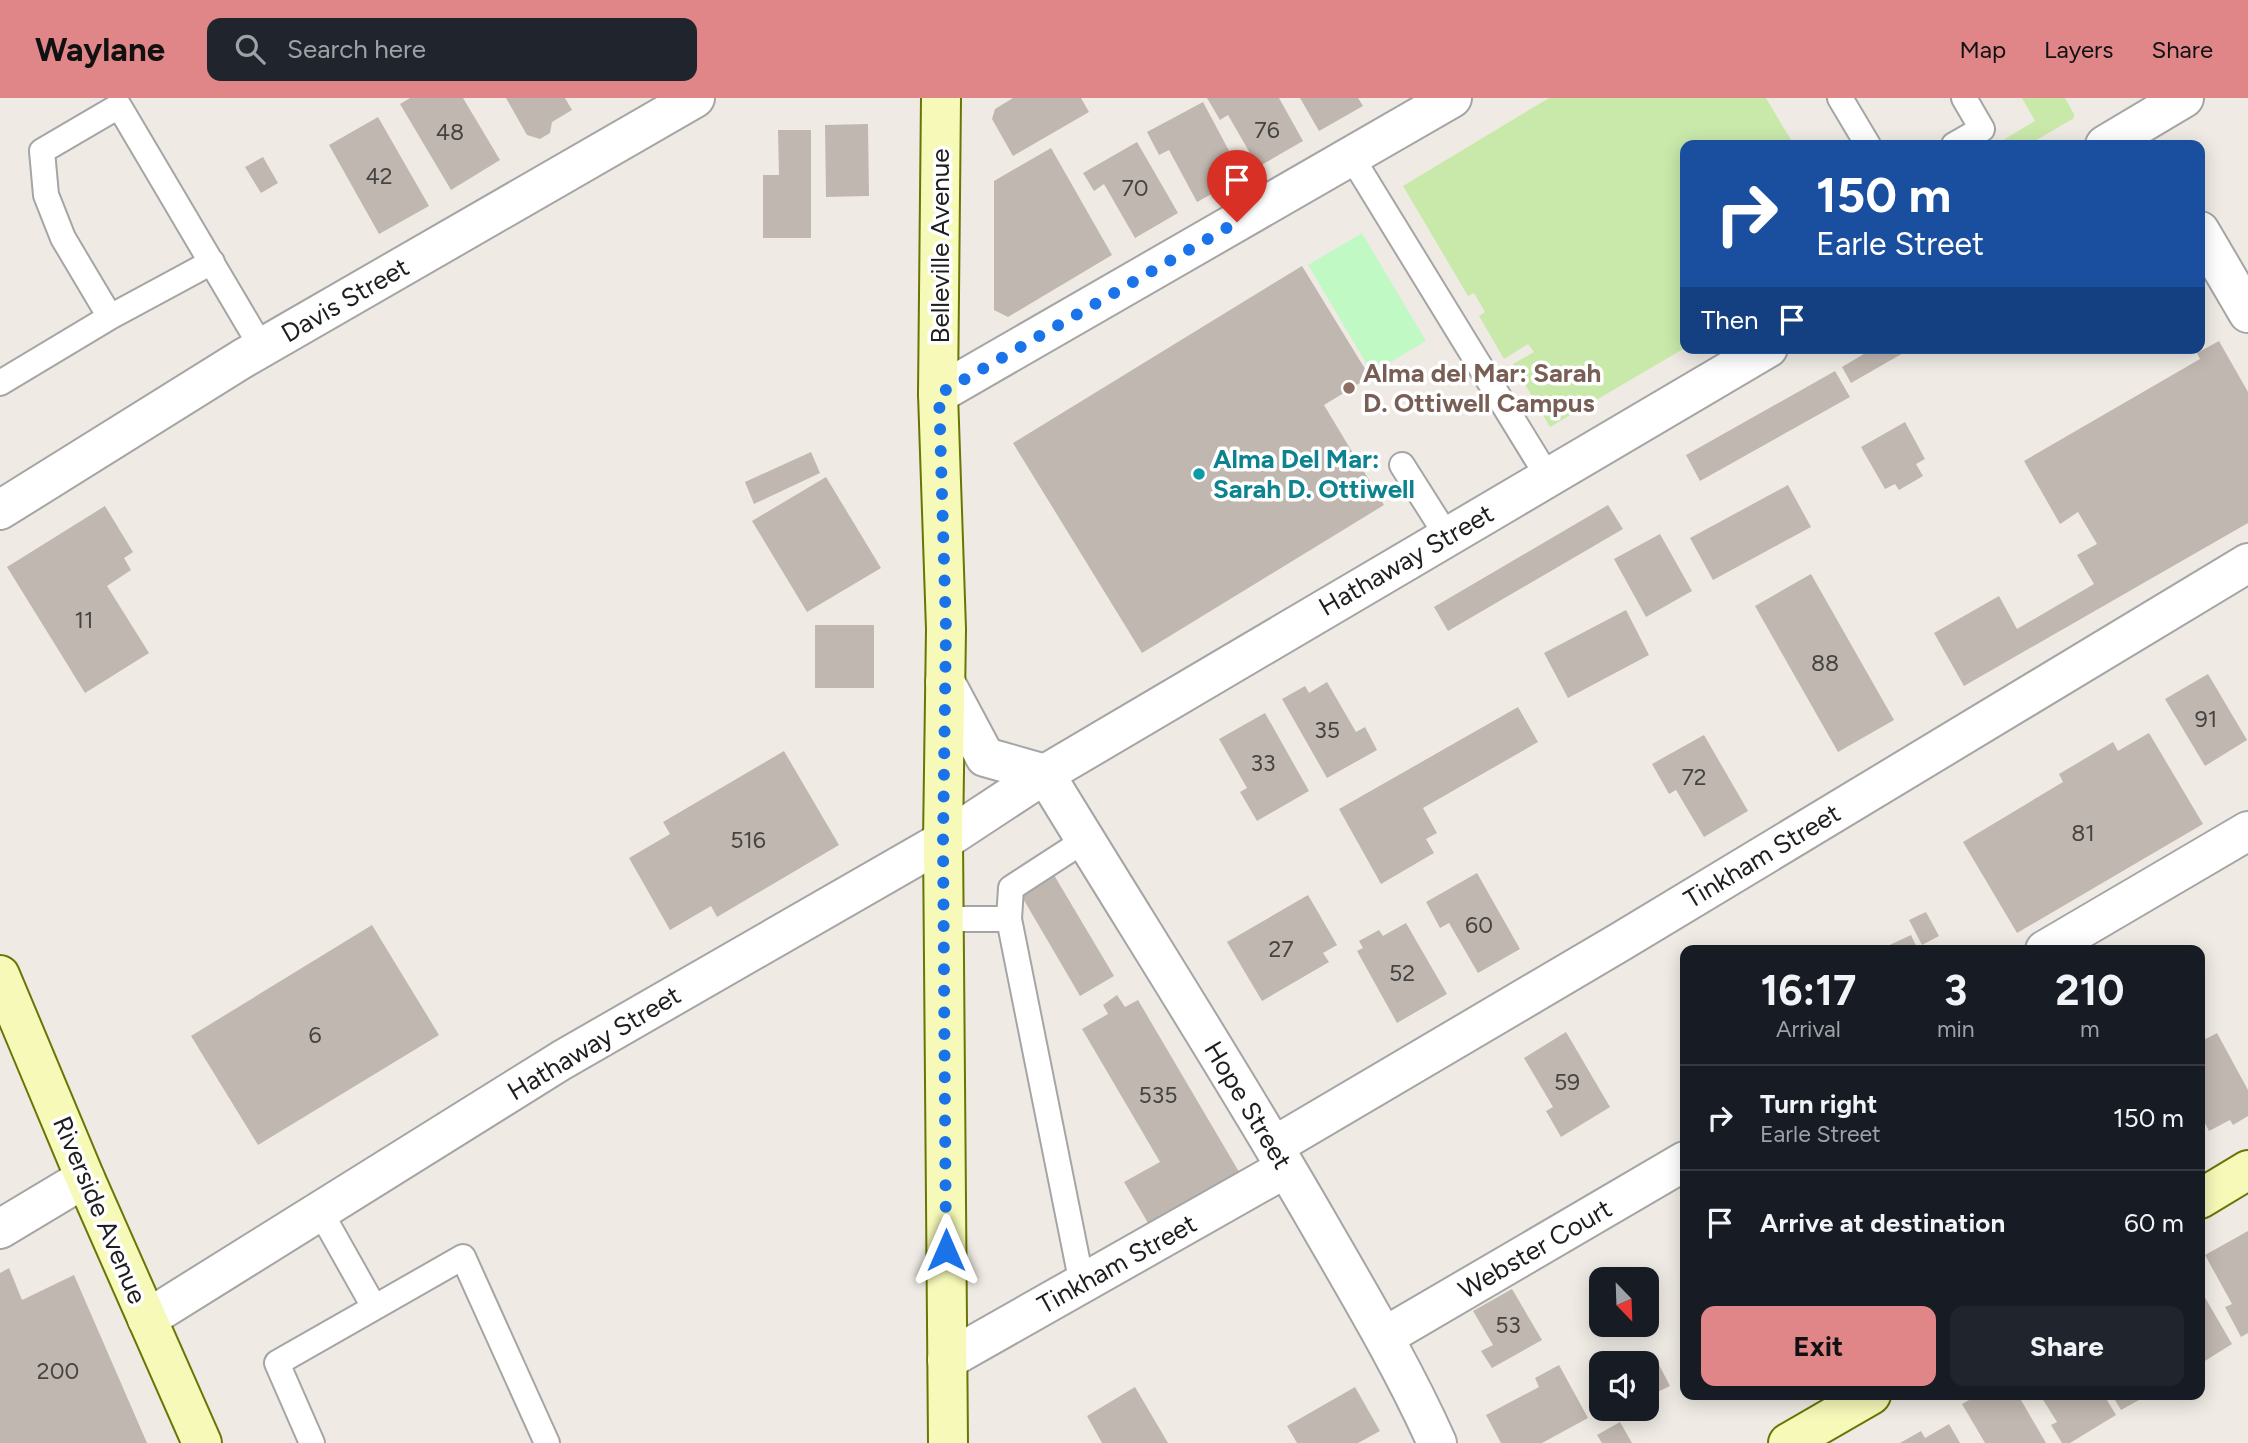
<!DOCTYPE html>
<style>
body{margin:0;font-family:Figtree,sans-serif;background:#20242c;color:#f1f3f6;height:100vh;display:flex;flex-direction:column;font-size:26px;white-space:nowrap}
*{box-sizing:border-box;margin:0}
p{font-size:23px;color:#9ea1a6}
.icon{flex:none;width:38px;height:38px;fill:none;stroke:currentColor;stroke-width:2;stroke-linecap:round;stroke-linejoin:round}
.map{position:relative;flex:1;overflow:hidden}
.drawer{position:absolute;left:1680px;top:847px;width:525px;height:455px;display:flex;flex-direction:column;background:#171b24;border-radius:14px;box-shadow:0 4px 18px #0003}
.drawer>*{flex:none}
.top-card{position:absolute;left:1680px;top:42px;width:525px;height:214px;border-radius:14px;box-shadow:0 4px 18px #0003;background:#1a4fa0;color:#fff;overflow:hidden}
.needle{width:46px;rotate:157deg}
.tools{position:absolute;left:1589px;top:1169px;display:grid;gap:14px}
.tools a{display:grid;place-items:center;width:70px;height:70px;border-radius:14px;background:#171b24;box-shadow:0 4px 18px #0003;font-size:35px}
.pin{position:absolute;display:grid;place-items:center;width:60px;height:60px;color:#fff;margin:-72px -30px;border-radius:50% 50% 50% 0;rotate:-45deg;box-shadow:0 0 7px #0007}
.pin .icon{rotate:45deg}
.me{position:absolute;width:77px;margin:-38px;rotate:0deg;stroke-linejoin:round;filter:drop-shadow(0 0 5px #0008)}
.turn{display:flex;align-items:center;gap:24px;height:147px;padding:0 21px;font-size:32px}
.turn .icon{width:91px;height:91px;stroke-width:2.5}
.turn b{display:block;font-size:49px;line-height:60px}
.then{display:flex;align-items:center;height:66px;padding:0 21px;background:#0003;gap:14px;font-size:26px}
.eta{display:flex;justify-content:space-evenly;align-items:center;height:119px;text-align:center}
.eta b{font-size:42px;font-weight:700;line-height:49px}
.button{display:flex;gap:14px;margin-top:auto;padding:14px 21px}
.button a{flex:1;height:80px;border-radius:14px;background:#e08688;color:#111;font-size:28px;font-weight:700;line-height:80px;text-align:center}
.button a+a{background:#20242c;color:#f1f3f6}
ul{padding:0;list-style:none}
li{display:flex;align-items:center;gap:21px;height:105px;padding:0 21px;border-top:2px solid #363941}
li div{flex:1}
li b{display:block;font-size:26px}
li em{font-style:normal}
header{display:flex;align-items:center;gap:42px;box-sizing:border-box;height:98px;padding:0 35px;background:#e08688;color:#111}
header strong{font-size:33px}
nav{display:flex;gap:38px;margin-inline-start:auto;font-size:24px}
.search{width:490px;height:63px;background:#20242c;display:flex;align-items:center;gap:18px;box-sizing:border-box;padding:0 24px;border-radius:14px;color:#9ea1a6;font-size:26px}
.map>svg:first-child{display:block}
.grass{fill:#c9e9aa}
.park{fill:#c1f9c5}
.building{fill:#c0b7b0}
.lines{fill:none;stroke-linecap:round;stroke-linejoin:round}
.lane-casing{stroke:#a5a5a5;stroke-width:28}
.street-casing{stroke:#a5a5a5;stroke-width:42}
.secondary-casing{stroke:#697505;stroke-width:42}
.lane{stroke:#fff;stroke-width:24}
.street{stroke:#fff;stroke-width:38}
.secondary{stroke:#f6f9b8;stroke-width:38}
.route{stroke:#1a73e8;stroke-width:12;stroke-dasharray:0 21.6}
.education-dot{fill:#8d6e63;stroke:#fff;stroke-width:2.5}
.culture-dot{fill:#0f9aa8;stroke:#fff;stroke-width:2.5}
.labels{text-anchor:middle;stroke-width:7;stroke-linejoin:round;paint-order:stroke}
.number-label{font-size:23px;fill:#464442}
.street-label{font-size:26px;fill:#1e1e1e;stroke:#fff}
.education-label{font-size:26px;font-weight:bold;fill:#785e54;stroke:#fff;text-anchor:start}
.culture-label{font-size:26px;font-weight:bold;fill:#0d838f;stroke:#fff;text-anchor:start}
</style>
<header>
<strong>Waylane</strong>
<div class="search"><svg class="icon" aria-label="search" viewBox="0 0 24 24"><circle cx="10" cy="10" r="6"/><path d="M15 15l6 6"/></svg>Search here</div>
<nav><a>Map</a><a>Layers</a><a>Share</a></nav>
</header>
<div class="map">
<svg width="2248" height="1345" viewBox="0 0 2248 1345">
<rect width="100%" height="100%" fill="#efebe4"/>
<path class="grass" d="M1549,0h217l28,47h-109v203l-135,79 -37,-63 21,-12 -6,-8 -24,15 -25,-43 6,-4 -11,-19 -6,3 -65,-110z
M2022,0h43l9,16v4l-46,27h-33l40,-24z"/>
<path class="park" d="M1362,135l64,108 -54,32 -64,-108z"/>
<path class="building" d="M410,0h53l37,62 -49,30 -51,-86z
M506,0h59l7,12 -20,12 -2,11 -10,6 -13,-4z
M1013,0h68l8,14 -76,44 -21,-37 3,-10z
M1207,0h72l24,43 -45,26 -30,-52 -8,5z
M1300,0h58l5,8 -44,25z
M1203,4l40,75 -46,25 -28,-52 -10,5 -12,-23z
M378,19l51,89 -50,28 -50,-89z
M868,26l1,72 -43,1 -1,-72z
M778,32h33v108h-48v-63h16z
M1137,44l41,71 -43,25 -31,-54 -10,7 -11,-18z
M1051,50l61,107 -104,62 -14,-7v-129z
M263,59l15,26 -17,10 -16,-26z
M1302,168l68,111 -46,28 60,100 -242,148 -129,-210z
M2219,243l29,51v131l-284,163 -30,-53 65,-37 18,33 77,-45 -17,-29 20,-11 -19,-32 -18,12 -36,-63 176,-102 -3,-6z
M1874,250h29l2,4 -54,31 -9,-16z
M1835,273l15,26 -150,84 -14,-26z
M1905,324l20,37 -9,5 7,12 -24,14 -4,-6 -10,5 -24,-42z
M811,354l9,21 -66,31 -9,-22z
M826,379l55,91 -74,44 -55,-91z
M1788,387l23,42 -98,53 -23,-42z
M1608,407l15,24 -175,102 -14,-24z
M105,408l28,46 -9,6 7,12 -24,16 42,67 -64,40 -78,-126z
M1660,436l32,57 -46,26 -32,-58z
M1811,476l83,146 -56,32 -83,-146z
M1626,512l23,45 -81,43 -24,-45z
M815,527h59v63h-59z
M2208,576l39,66 -42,26 -40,-67z
M1327,584l29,50 9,-5 12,23 -50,28 -45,-79 23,-13 4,7z
M1518,609l20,35 -115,66 14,25 -11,6 8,14 -53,31 -42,-75z
M1265,615l44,78 -52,30 -17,-29 7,-4 -28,-49z
M2149,635l54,91 -186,109 -54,-91 100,-60 -4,-8 54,-32 5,9z
M1704,637l44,76 -44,26 -28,-47 -7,4 -17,-30z
M784,653l55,94 -122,72 -6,-11 -41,24 -41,-72 41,-24 -7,-12z
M1051,772l63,106 -34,20 -62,-106z
M1477,775l43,76 -42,24 -29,-50 -9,5 -14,-26z
M1308,797l29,50 -14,8 6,9 -67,39 -35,-59z
M1926,814l13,24 -17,9 -13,-25z
M1406,825l41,71 -50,29 -40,-72 6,-3 -4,-7 20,-11 4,6z
M372,827l67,110 -181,110 -67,-109z
M1911,837l7,15h-39z
M1117,897l8,12 13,-7 107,182 -90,53 -31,-53 36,-20 -78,-133 26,-15 -5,-9z
M1566,934l44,75 -49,30 -15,-26 7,-4 -29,-49z
M2217,935l31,57v26l-15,9 -3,-5 -21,11 -9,-17v-72z
M2248,1133v102l-7,4 -16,-30 7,-3 -27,-49z
M9,1170l13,32 52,-25 73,168h-147v-170z
M1512,1191l30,51 -50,28 -11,-17 12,-6 -20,-34z
M2200,1191l32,55 -32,20z
M1656,1261l14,27 -23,11v-33z
M1559,1267l29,53 -46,25h-41l-15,-28 53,-28 -4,-9z
M1135,1289l33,56h-66l-15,-27z
M1355,1289l25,44 -22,12h-61l-10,-17z
M1978,1297h40l28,48h-61l-23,-39z
M2040,1297h64l12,20 -46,28h-8l-11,-18 6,-3z
M2112,1297h36l-27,15z
M1620,1324l12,21h-30l-5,-8z
M1949,1326l11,19h-60l21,-12 4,7z"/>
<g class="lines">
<defs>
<path id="lane" d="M1840,0l28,47
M1954,47l28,-16 -18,-31
M1351,58l197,321
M110,219l-47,-79 -17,-43 -4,-44 77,-45 143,242
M0,285l110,-66 102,-55
M1402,367l45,71
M944,821h65l73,365
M1009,821l2,-31 74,-48
M320,1113l54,96
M312,1345l-35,-80 186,-106 84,186"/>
<path id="street" d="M2105,47l79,-47
M2200,133l48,82
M938,296l514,-296
M0,412l242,-151 453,-261
M945,584l40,75 60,17c90,148 184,294 271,445 42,73 86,146 121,224
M2045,852l203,-119
M1274,1048l346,-204 628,-379
M0,1131l85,-51
M147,1221l415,-259 381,-219 102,-67 723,-426
M1384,1239l301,-176
M947,1262l339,-192"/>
<path id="secondary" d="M941,0l-3,296 8,235 -3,212 5,602
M0,877l85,203 117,265
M2200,1101l48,-29
M1788,1345l83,-48"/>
</defs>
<use href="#lane" class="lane-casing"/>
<use href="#street" class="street-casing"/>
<use href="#secondary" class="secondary-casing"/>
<use href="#lane" class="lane"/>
<use href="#street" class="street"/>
<use href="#secondary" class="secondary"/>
</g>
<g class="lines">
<path class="route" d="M946,1152l-3,-409 3,-212 -7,-235 298,-172"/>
</g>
<circle class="education-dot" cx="1349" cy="290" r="7"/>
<circle class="culture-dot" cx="1199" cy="376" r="7"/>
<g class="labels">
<g class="number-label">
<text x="1267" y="40">76</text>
<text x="450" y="42">48</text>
<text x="379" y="86">42</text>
<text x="1135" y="98">70</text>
<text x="84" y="530">11</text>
<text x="1825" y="573">88</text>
<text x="2206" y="629">91</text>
<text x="1327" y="640">35</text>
<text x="1263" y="673">33</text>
<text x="1694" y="687">72</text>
<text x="2083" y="743">81</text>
<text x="748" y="750">516</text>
<text x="1479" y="835">60</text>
<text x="1281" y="859">27</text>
<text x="1402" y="883">52</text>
<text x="315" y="945">6</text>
<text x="1567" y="992">59</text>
<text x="1158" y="1005">535</text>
<text x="1508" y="1235">53</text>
<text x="58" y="1281">200</text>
</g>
<g class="street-label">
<text transform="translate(940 148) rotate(-90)" y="9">Belleville Avenue</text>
<text transform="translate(345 202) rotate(-30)" y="9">Davis Street</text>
<text transform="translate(1406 462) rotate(-30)" y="9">Hathaway Street</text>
<text transform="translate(1762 758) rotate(-31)" y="9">Tinkham Street</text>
<text transform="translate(594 945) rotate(-31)" y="9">Hathaway Street</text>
<text transform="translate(1248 1007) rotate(59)" y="9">Hope Street</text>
<text transform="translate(100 1112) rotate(67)" y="9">Riverside Avenue</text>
<text transform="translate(1535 1151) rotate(-30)" y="9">Webster Court</text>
<text transform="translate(1117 1166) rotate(-29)" y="9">Tinkham Street</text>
</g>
<g class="education-label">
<text x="1363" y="284">Alma del Mar: Sarah<tspan x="1363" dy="30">D. Ottiwell Campus</tspan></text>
</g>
<g class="culture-label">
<text x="1213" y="370">Alma Del Mar:<tspan x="1213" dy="30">Sarah D. Ottiwell</tspan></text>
</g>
</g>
</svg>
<div class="tools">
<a><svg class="needle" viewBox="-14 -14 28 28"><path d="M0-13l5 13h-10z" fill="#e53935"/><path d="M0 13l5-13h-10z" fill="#9ea1a6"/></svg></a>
<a><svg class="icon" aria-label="sound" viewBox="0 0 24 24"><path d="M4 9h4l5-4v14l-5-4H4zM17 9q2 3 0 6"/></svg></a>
</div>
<div class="pin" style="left:1237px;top:124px;background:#d93025"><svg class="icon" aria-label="arrive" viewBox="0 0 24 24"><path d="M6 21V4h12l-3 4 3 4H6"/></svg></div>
<svg class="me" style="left:946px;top:1152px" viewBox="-20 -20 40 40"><path d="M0-17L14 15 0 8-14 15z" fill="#1a73e8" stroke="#fff" stroke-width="4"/></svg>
<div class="top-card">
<div class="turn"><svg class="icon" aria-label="right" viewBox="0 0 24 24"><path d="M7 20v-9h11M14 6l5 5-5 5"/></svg><div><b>150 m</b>Earle Street</div></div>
<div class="then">Then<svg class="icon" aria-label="arrive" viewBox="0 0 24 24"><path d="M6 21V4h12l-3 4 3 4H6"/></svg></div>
</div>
<section class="drawer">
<div class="eta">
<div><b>16:17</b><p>Arrival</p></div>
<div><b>3</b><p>min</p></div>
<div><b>210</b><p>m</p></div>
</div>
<ul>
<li><svg class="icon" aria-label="right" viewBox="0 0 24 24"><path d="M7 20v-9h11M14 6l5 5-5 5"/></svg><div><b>Turn right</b><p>Earle Street</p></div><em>150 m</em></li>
<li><svg class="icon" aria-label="arrive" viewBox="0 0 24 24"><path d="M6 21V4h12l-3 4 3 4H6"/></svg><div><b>Arrive at destination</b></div><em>60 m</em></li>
</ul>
<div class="button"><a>Exit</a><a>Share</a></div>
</section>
</div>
